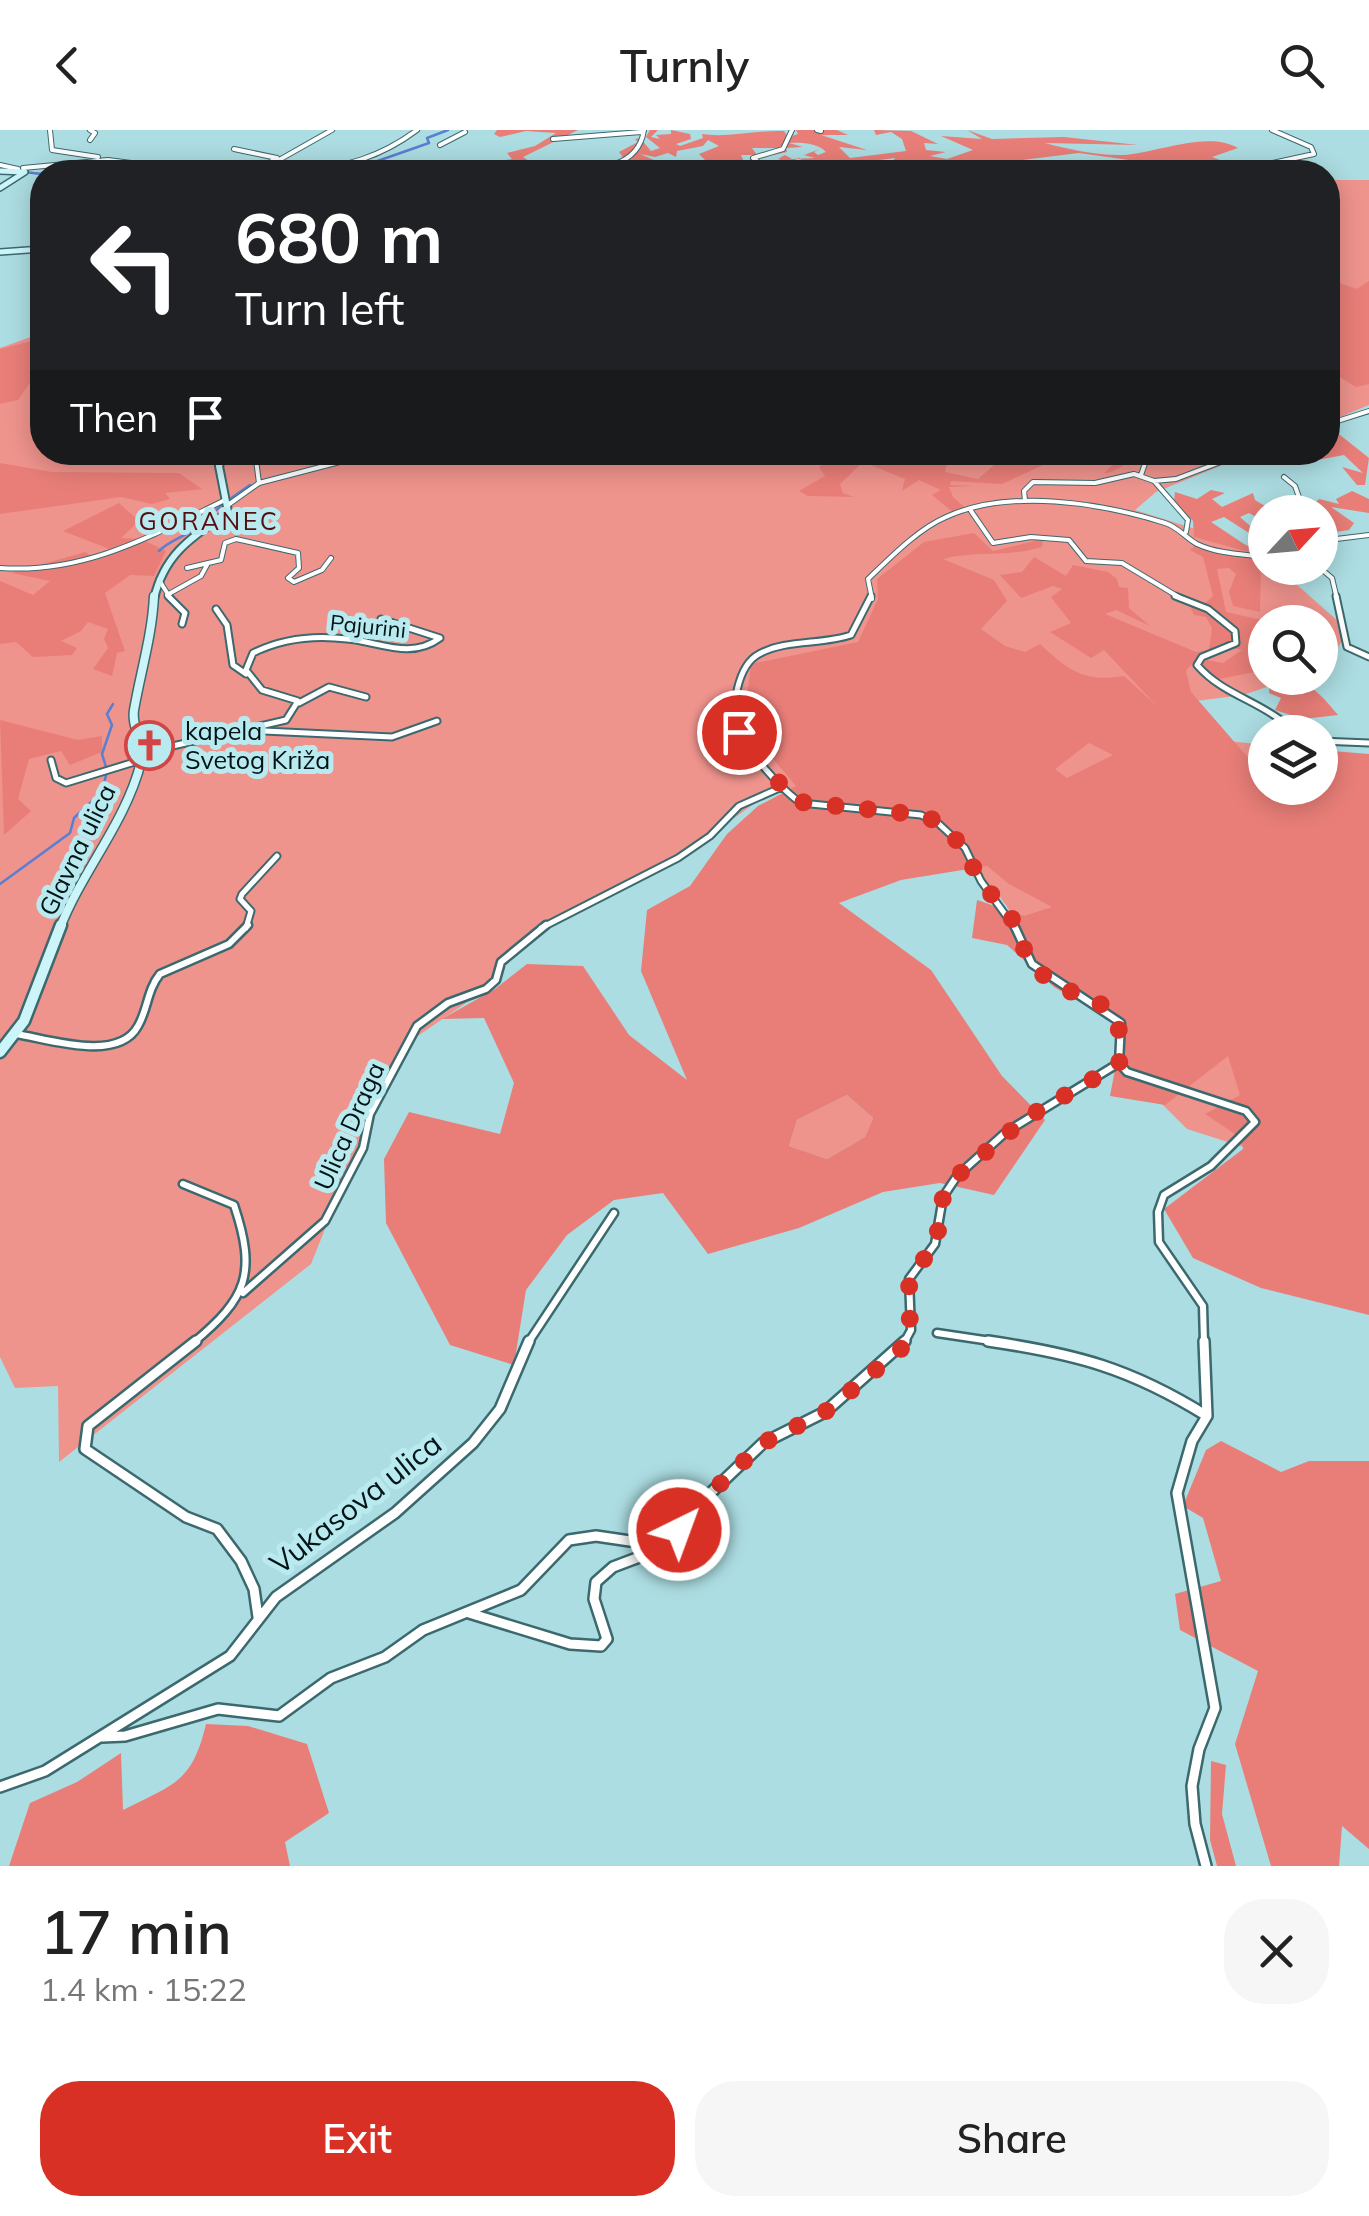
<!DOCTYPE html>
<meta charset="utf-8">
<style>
body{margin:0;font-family:Mulish,sans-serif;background:#f6f6f6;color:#222;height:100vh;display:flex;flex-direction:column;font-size:38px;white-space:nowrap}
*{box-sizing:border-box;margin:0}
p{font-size:32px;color:#767676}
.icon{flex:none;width:55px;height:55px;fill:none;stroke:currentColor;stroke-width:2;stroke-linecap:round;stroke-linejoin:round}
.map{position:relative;height:1736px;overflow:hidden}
.panel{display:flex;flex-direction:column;background:#fff;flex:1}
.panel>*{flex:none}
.guide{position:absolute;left:30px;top:30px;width:1310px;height:305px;border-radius:40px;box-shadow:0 5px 25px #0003;background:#202124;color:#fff;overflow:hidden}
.needle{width:65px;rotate:64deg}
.tools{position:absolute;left:1248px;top:365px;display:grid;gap:20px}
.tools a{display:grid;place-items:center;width:90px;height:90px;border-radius:50%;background:#fff;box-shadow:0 5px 25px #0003;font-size:50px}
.pin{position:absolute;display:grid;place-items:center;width:85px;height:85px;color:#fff;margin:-42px;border:5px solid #fff;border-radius:50%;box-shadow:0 2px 10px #0007}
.me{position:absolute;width:110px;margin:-55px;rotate:42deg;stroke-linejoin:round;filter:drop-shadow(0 0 8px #0008)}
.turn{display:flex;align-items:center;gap:35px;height:210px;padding:0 40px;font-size:45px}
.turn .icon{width:130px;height:130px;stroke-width:2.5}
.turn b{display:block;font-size:70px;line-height:85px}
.then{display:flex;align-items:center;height:95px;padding:0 40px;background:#0003;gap:20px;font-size:38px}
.round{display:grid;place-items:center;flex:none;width:105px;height:105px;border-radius:40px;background:#f6f6f6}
.summary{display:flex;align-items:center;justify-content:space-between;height:170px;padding:0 40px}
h1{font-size:60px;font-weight:600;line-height:75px}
.button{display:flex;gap:20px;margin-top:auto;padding:20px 40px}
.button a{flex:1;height:115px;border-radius:40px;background:#d93025;color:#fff;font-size:40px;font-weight:600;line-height:115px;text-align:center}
.button a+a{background:#f6f6f6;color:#222}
header{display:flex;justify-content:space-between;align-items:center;height:130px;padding:0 40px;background:#fff;font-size:45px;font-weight:600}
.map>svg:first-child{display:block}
.green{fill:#ef938d}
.forest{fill:#e97e78;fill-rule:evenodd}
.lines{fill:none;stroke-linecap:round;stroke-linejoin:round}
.stream{stroke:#597fd1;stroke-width:2.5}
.street-far3-casing{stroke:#3b696e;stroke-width:6}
.street-far2-casing{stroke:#3b696e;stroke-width:9}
.street-far1-casing{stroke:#3b696e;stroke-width:11}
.street-casing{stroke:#3b696e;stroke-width:14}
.secondary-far3-casing{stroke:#3b696e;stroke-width:8}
.secondary-far2-casing{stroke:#3b696e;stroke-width:10}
.secondary-far1-casing{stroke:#3b696e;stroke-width:11}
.secondary-casing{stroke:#3b696e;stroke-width:15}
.street-far3{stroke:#fff;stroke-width:4}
.street-far2{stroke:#fff;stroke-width:5}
.street-far1{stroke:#fff;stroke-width:6}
.street{stroke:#fff;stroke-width:9}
.secondary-far3{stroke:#ccf5f9;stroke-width:5}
.secondary-far2{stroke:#ccf5f9;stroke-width:6}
.secondary-far1{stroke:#ccf5f9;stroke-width:8}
.secondary{stroke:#ccf5f9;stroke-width:10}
.route{stroke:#d93025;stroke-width:18;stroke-dasharray:0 32.4}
.labels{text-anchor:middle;stroke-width:10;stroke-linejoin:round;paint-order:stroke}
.far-street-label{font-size:22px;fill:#021416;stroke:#b9eaef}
.far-quarter-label{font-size:25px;letter-spacing:2.5px;fill:#540f11;stroke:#b9eaef}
.poi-label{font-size:25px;fill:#021416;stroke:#b9eaef;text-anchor:start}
.street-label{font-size:25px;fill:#021416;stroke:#b9eaef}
.near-street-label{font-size:30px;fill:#021416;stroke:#b9eaef}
</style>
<header><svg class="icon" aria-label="back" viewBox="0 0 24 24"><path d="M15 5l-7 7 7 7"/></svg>Turnly<svg class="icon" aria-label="search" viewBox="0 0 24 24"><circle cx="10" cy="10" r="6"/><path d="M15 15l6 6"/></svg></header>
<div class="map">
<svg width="1369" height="1736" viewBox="0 0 1369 1736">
<rect width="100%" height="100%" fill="#acdde2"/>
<path class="green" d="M1328,50h41v225l-41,17z
M42,203v119l1210,1 -96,39 -21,18 121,38 9,8v12h13l70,62 -20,35 -8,3v-46h-55v56h28l-50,17 -55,7 41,39 36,4v43h55l49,399 -182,-58 -61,-61 -4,-53 -97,-58c-6,-16 -9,-37 -19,-52 -32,-50 -130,-62 -185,-70l-39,-51 -114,81 -81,35 -54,35 -57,61 -67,46 -46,92 -52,130 -252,198 -1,-76 -43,2 -15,-31v-1009z
M847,965l26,23 -8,19 -38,22 -38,-13 8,-26z"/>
<path class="forest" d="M497,0h81l-55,27 15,10 -4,3 7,2h-41l-14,-8 -4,2 10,6 -30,-4 50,-9 -5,-6 28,-7 21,-13 -30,-2 -26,6 -6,-3z
M650,0h8l-7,7 9,2 -4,-4 15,-1v-4l19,4 1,5 -15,5 4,2 23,-8 -1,-4c25,4 53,-4 82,-3l4,6 10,-3 -2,-4h41l11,5h-27l46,15 -28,-3 11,11 56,-7 -4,-12 -11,-7 -15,3 -2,-5 37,1 27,13 -14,-1 2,7 20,2 -16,4 17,3 26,-9 -32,-14 41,3 -15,-9 25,9 72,-2 74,8 -93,-2c22,6 55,13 78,12 34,-2 84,-25 115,-7l-26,9 11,4h-26l-11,7 -107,-15 -73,9 35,9 2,-7h47l-29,8h-188l16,-4 6,-10 -40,5 8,5c-12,6 -38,8 -53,-2l7,-4 -10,3 -8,-7 -9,5 -12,-4 7,-4 7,4 23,-1 -11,-3 16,-6 -6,3 4,3 8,-3c-8,-9 -25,-10 -37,-9l14,4 -17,1 1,4 -14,3 -4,-3 12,-4h-29l5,7h-16l4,9 -10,8h-89l4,-2 -12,-6v8h-24l15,-7 -10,-13 19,-10 -3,-3 5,-1 11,13 9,-3 -14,-11zM708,10l11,6 -20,8 8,8h-11l3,6 -14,2 -11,-8 -14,6 -11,-6 5,-2 -14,-6 15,3 13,-4 8,4 1,-6 26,-5z
M1328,149l29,10 12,-8v103l-13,3 -28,-17z
M32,211l10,5v34h-10l-14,20 -18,4v-55z
M1330,297l39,31 -4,27h-8l-15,-18 21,6 -19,-18 -43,8 -11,-10 38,-1z
M1121,322l9,7c-3,6 -20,15 -26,14l8,-8 -28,-12 -28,6 -54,25 -51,-3 -1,4 24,1 -25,1 4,10 15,13 -14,3 -22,-18 9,-5 -22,-10 -17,11 3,-12 -42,-17 -23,22 3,9 11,4 -46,-1 -9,-5 26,-15 -6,-9 12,-9 -3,-5h121l-4,19 33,7 23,-20 -8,-4 -16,8 -9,-10z
M0,333l52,9 127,1 23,16 -37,4 5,6 -18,5 -31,-7 -121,17z
M1211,360l14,3 -13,6 10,8 31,-14 2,7 15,9 -10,10 -11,-6 -9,4 16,14 -7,2 -25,-16 -13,5 39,26 -2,4 -54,-15 -1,-16 -19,-20 1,-9 22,7z
M1352,361l17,8v14l-38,-6 23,16 -5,7 -20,3 6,4 -15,1v-26l-7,-7 6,-6 20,5 -3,-5z
M119,373l20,18 -18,17 20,1 25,12 -12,25 -24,-1 -25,18 20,58 -8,2 -5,23 -19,-7 15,-21 -4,-9 4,-10 -20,-7 -7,9 -20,10 16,7 -5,7 -39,2 -17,-15 -16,2v-63l33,14 17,-14 -38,-8 73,-21 11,8 21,-8 -54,-21z
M974,403l19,18 50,-12 -1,8c-37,11 -64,3 -99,12l51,21 13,21 -26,28 24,17 20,6 15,-8c30,28 44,38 84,32l33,30 -53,-56 -13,8 -41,-26 21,-9 -20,-26 11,-8 -9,-3 -32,12 -21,-23 22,-3 12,-15 32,19 7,-11 35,7 9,7 2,8 9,1 1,20 21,18 -34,-16 -11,4 91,38 13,-2 3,-22 -6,-11 -12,-2 -5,-12 13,3 11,-10 -10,-39 -13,-7 6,-5 65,15 -1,52 -27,-6 -4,-14 7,-18 -7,-6 -12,1 9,43 40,9 -7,34 6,4v11l-46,9 9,18 -28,-31 7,-6 16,3 19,-13c-17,-5 -46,6 -56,21l5,21 60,69 14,-8v35h55v-38l49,4v561l-108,-27 -68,-30 -29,-49 79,-60 -2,-11 -36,-24 35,-19 -12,-39 -63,49 -55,-9 13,-69 -69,-40 -47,-42 -35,-7 5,-38 47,16 28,-9 -43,-23 -22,-18 -86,14 -62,23 92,67 71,106 43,44 -51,75 -54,-12 -57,9 -84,36 -91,26 -45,-61 -49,7 -47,35 -41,55 -12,75 -64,-20 -64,-122 -2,-64 25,-47 91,22 14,-51 -30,-65 -42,1 53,-30 32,-25 56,2 46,69 58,45 -46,-109 6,-61 43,-24 37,-52 31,-28 38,-20 -52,-62 7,-60 107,-22 20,-43 -1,-20 47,-37zM1089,613l24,12 -46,23 -12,-9zM847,965l26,23 -8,19 -38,22 -38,-13 8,-26z
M1270,548c34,-1 46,10 68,37l-35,4 -28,-9 6,-12 -12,-5z
M0,590l78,20 24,-4v16l-32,13 -9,-14 -32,8 -11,40 13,12 -27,24z
M1221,1311l60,31 28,-11h60v388l-27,-23 -3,40h-68l-36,-122 23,-73 -78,-41 -5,-36 46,-13 -18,-63 -20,-12 23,-56z
M206,1594l42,2 59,18 22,69 -44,29 5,24h-281l21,-63 47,-21 44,-29 2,57c51,-26 69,-27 83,-86z
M1211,1631l15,4 -4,49 14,52h-19l-7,-26z"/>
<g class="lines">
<path class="stream" d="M369,34l60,-21 -2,-5 21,-8
M385,41l4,1
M24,42l18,2
M55,42h14
M106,42h31
M152,42h27
M159,421c12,-12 29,-15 40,-26 17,-16 31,-27 51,-40
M106,637l-4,-13 10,-29 -5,-11 6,-10
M0,754l70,-51 4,-15 28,-26 4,-17"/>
<defs>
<path id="street-far3" d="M50,0l2,20 46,7
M90,0l5,3 -5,7
M817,0l4,1
M553,9l88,-7
M440,15l25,-13
M234,19l43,9 -14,8 12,6
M279,30l53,-30
M757,31l-4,-3 30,-9 9,-19
M0,35l18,4
M390,35l17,6
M420,35l13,7
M23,38l85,-8 92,12
M345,38l54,-4 23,8
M300,42c45,-5 81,-15 117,-42
M493,42l3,-5 27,5
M539,42c39,-4 98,5 105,-42
M1231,42l83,-18 -3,-7 -39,-17
M1328,294l41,-13
M255,322l4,31
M1141,345l8,-23
M1284,347l11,9 5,14 -13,12
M1154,351l34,39 -2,12
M1025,370l-1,-9 9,-9 62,1 39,-9 20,7 22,-2 71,-27
M228,375l31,-22 119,-31
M971,381l22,32 38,-6 38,3 17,21 36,2 60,36
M1320,411l49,-6
M0,438c85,6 151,-32 225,-68
M187,438l34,-8 4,-17 11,-4 62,14 1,15 -11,10 6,4 28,-12 9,-12
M1320,438l12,10 5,21
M159,450l12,19
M167,465l34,-19 6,-11
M872,469l-4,-20c22,-21 50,-50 78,-62 63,-29 156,-14 219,6 13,4 21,15 32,21 21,10 46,10 68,13"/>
<path id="street-far2" d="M168,466l17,17 -3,11
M871,466l-20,39c-29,10 -65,4 -92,19 -21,11 -30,56 -20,78 9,20 44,59 62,71l120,12 18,9 26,24 16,33 34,47
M1175,466l33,13 27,22 1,12 -34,14 -5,8c25,29 60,35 89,59v8
M1336,466l11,51 22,10
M216,479l11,16 6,40 13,9
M299,573l30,-16 37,10
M264,601l128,6 45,-16
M1320,611l49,2
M142,623l144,-33 12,-19 -36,-11 -16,-20 7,-17c30,-15 61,-18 94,-14 33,3 63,21 93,-1l-59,-19
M51,630l5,18 10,5 75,-23
M246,798l5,-17 -11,-12 2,-5 35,-38
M541,798l137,-70 32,-22 29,-30 43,-19"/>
<path id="street-far1" d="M1014,795l18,39 89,59 -2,40
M16,904c32,5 102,29 122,-8 10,-17 9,-36 22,-52l69,-30 19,-19
M1119,933l8,9 119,39 9,11 -44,44 -47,29 -6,17 1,30 44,64 1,37
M183,1054l51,21c23,69 13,93 -41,138
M243,1163l82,-72 38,-73 7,-34 47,-88 31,-23 38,-14 10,-9 5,-18 45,-37
M937,1203l67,10
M528,1213l86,-130
M904,1213l7,-13 -2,-51 26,-35 8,-47 14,-21 49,-44 113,-69"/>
<path id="street" d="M196,1211l-108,85 -3,23 101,68 31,12 24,32 13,28 4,28
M988,1211c88,13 142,27 219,75l-15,25 -15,52 38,215 -16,41 -7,37 3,38 11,42
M1204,1211l3,75
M469,1483l101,31 31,2 6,-7 -13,-40 2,-17 17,-15 58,-22 7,-21
M102,1607l23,-1 93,-27 61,7 52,-38 54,-21 38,-27 98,-40 48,-50 27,-4 34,5 48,-17 85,-81 62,-31 80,-71
M0,1657l45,-16 185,-115 46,-59 119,-84 78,-70 27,-34 29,-68"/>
<path id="secondary-far3" d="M0,41l25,1 -25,16
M0,122l42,-3"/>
<path id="secondary-far2" d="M154,469c10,-45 38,-62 74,-87l-9,-46 5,-14"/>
<path id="secondary-far1" d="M60,798c22,-57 66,-106 81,-166 4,-16 -10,-35 -7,-52 7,-40 18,-74 20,-114"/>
<path id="secondary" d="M0,922l24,-31 37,-96"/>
</defs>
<use href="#street-far3" class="street-far3-casing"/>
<use href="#street-far2" class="street-far2-casing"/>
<use href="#street-far1" class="street-far1-casing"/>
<use href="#street" class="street-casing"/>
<use href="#secondary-far3" class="secondary-far3-casing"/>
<use href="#secondary-far2" class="secondary-far2-casing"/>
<use href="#secondary-far1" class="secondary-far1-casing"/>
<use href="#secondary" class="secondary-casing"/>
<use href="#street-far3" class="street-far3"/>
<use href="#street-far2" class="street-far2"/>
<use href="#street-far1" class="street-far1"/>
<use href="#street" class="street"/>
<use href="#secondary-far3" class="secondary-far3"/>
<use href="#secondary-far2" class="secondary-far2"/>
<use href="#secondary-far1" class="secondary-far1"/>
<use href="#secondary" class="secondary"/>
</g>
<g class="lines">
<path class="route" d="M679,1400l-1,-6 85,-81 62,-31 77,-64 8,-18 -1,-52 27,-34 7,-47 14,-21 69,-58 93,-54c11,-83 -48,-52 -85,-99 -12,-14 -15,-32 -23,-48 -6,-12 -18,-19 -25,-29 -20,-28 -27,-60 -64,-73l-122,-13 -12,-8 -49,-62"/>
</g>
<defs>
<symbol id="church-ring" viewBox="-11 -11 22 22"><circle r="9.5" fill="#b9eaef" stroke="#d34445" stroke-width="1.5"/><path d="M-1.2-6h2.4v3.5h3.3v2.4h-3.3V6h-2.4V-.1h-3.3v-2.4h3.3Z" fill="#d34445"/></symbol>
</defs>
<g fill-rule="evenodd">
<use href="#church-ring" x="122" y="588" width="55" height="55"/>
</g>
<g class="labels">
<g class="far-street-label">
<text transform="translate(368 496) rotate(6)" y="8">Pajurini</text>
</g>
<g class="far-quarter-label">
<text x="209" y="400">GORANEC</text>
</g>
<g class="poi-label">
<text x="185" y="610">kapela<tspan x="185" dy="29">Svetog Križa</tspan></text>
</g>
<g class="street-label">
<text transform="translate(77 720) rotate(-64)" y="9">Glavna ulica</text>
<text transform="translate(349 996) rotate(-66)" y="9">Ulica Draga</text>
</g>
<g class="near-street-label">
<text transform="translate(356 1374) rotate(-38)" y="10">Vukasova ulica</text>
</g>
</g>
</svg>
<div class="tools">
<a><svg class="needle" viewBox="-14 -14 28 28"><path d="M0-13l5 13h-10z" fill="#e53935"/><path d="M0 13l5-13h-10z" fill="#767676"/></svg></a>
<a><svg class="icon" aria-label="search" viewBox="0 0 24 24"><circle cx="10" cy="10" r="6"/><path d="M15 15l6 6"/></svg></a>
<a><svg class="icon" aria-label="layers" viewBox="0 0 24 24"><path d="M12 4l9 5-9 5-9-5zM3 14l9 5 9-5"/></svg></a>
</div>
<div class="pin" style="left:739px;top:602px;background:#d93025"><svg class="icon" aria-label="arrive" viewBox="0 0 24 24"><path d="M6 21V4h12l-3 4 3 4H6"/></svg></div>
<svg class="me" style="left:679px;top:1400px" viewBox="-20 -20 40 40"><circle r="17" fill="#d93025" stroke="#fff" stroke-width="3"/><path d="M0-11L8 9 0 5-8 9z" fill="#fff"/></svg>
<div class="guide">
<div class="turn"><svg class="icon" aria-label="left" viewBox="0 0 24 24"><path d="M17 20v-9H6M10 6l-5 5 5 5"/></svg><div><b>680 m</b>Turn left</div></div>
<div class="then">Then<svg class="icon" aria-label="arrive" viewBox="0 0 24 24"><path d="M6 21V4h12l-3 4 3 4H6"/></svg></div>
</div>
</div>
<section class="panel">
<div class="summary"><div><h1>17 min</h1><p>1.4 km · 15:22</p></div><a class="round"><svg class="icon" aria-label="close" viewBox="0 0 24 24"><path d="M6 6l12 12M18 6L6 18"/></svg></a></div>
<div class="button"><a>Exit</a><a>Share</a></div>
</section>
